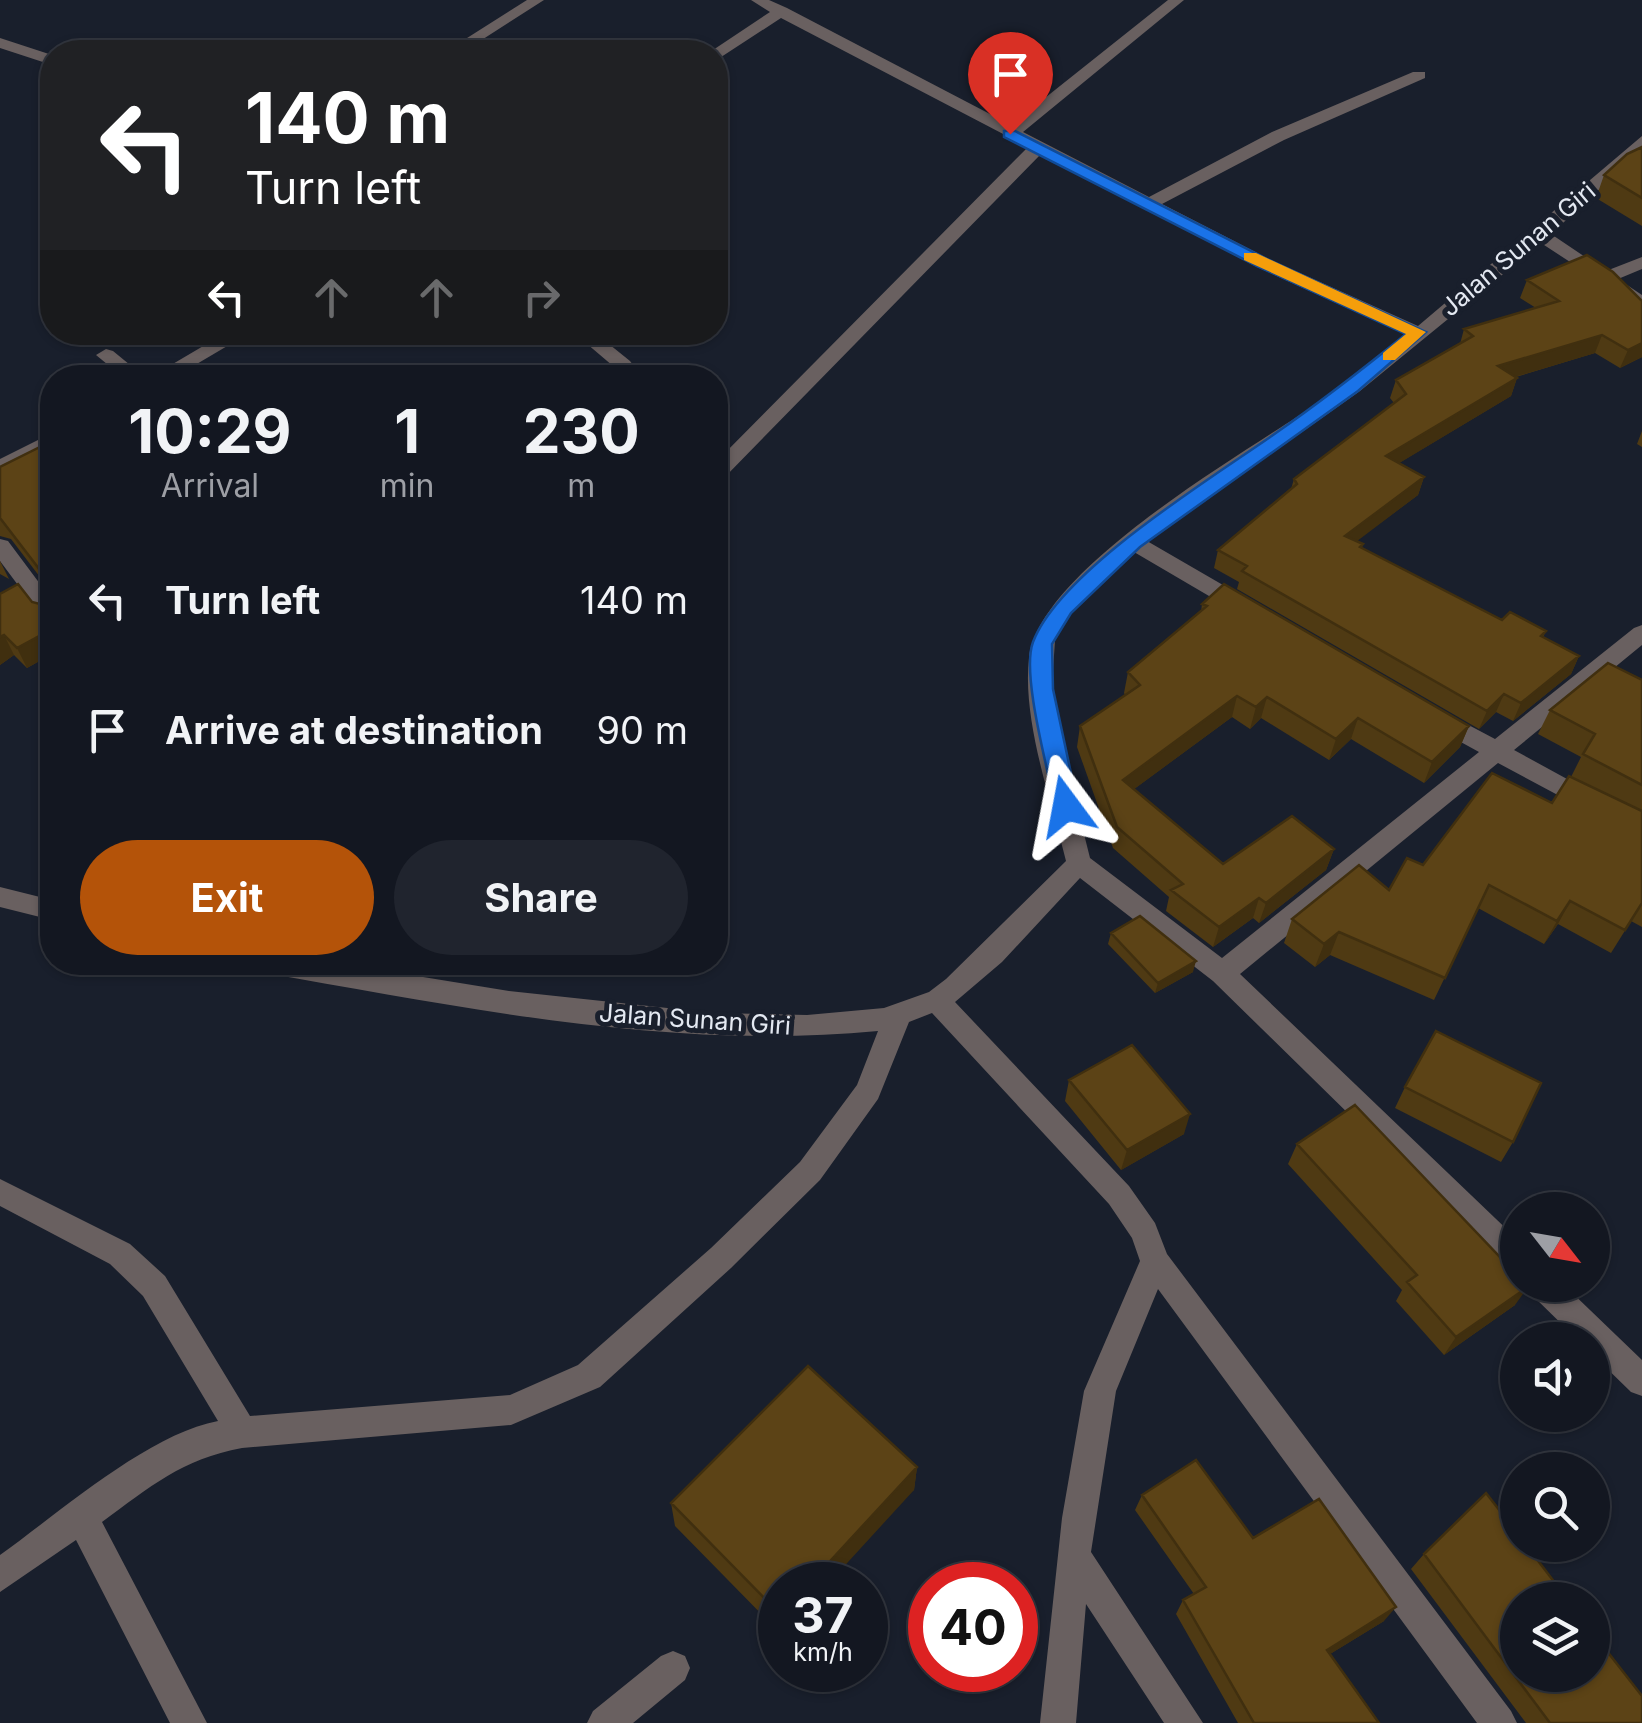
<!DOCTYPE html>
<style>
body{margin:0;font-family:Inter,sans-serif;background:#20242e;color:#f1f3f6;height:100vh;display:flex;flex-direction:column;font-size:38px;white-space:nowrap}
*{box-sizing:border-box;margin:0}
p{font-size:32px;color:#9d9fa5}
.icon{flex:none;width:55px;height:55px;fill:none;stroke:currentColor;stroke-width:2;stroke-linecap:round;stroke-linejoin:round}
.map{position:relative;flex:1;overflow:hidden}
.details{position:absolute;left:40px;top:365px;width:688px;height:610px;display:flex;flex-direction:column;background:#131721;border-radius:40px;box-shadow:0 2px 8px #0004,0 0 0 2px #32363f}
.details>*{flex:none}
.guide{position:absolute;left:40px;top:40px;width:688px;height:305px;border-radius:40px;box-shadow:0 2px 8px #0004,0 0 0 2px #32363f;background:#202124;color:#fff;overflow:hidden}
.needle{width:65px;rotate:121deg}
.controls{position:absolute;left:1500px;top:1192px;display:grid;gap:20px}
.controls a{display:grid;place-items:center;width:110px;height:110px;border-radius:50%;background:#131721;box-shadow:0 2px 8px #0004,0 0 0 2px #32363f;font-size:50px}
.speed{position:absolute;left:758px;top:1562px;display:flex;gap:20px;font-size:50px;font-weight:700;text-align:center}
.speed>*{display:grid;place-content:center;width:130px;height:130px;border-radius:50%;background:#131721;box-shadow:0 2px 8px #0004,0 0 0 2px #32363f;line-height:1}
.speed small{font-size:25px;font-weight:400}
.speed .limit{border:15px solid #d22;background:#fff;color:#111}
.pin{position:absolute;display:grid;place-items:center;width:85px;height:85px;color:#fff;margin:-102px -42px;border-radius:50% 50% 50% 0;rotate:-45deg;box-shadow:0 0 10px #0007}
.pin .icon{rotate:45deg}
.me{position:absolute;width:110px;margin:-55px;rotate:347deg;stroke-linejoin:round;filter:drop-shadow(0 0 8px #0008)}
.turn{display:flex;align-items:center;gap:35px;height:210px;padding:0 40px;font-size:45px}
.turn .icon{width:130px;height:130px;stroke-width:2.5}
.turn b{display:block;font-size:70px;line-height:85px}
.lanes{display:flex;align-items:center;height:95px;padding:0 40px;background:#0003;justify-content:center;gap:50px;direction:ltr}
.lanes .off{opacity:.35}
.eta{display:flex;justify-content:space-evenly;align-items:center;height:170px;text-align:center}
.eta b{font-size:60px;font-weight:700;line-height:70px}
.button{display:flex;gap:20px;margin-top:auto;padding:20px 40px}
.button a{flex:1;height:115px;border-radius:60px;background:#b45309;color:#fff;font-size:40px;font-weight:700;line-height:115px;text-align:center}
.button a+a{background:#20242e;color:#f1f3f6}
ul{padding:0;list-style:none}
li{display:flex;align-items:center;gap:30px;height:130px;padding:0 40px}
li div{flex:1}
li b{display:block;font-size:38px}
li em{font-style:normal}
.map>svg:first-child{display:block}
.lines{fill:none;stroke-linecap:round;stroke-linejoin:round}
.minor{fill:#696060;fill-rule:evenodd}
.wall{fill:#4f3a13}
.shaded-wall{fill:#402f0f}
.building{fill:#5c4316;stroke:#402f0f;stroke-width:2.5}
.route{fill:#1a73e8;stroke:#114b97;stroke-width:2.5}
.slow{fill:#f59e0b}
.labels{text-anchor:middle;stroke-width:10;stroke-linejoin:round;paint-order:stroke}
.street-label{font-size:25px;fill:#e3e8f1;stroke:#191f2c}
</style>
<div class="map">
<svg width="1642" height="1723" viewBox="0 0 1642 1723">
<rect width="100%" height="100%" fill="#191f2c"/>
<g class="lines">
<path class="minor" d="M527,0h17l-81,52h-18z
M751,0h18l18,8 224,117 157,-125h16l-161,132 126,65 123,-65 141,-60h12v6l-141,62 -122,64 107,55 149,67 224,-190v14l-91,84 55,37 36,-14v12l-24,10 24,16v14l-101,-66 -181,148 -213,150 107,62 3,5 -3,5h-16l-104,-61 -63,61 -16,27 -3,46 11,64 27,108 132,100 257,-206 -51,-28 -4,-6 4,-6h16l51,27 139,-111 8,-3v20l-128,105 128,70v20l-144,-77 -258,211 278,266v33l-10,-3 -295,-289 -133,-103 -78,84 -47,40 174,184 26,37 12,31 344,457 6,12h-40l-319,-434 -42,102 -25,161 112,171h-39l-78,-119 -10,119h-36l22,-205 22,-127 56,-130 -8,-23 -23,-34 -177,-191 -23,9 -31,77 -58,81 -89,88 -131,119 -89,38 -269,23c-60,11 -92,39 -140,74l105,201h-37l-94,-183 -76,52v-37c59,-42 148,-121 218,-134l-75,-125 -33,-32 -110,-58v-27l130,65 35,32 85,140 260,-21 68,-30 133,-117 89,-86 57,-77 21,-54c-205,20 -411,-23 -613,-58l-9,-3 -4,-8h79l178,29 205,22 93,2 77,-7 45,-16 17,-13 120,-118c-15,-61 -44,-141 -37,-203 10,-87 210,-202 280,-249 34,-23 66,-49 98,-74l-150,-68 -216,-113 -319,326 -7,2v-19l313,-316 -247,-129 -66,43v-9h-5l60,-40z
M0,38l52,17v10l-52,-17z
M227,332h24l-78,46h-24z
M573,332h21l36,29 3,4 -6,13h-19l5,-12z
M106,349l7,2 33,27h-22l-28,-23z
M52,433v14l-52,26v-14z
M0,539l8,2 44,59v22l-8,-2 -44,-59z
M0,887l52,13v20l-52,-13z
M1528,1285h36l78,75v36l-11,-4 -39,-38v-14h-14l-46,-45z
M673,1651l12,5 5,12 -5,12 -52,43h-46l6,-12 68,-55z"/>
</g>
<path class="wall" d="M1642,147v79l-46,-28 8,-23z
M1527,280l115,21v56l-22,11 -25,-15 -79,24 1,1 -6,18 -112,67 25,14 -6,18 -62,46 7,3 -1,4 140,72 44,11 -3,6 36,19 -8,18 -58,47 -17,-9 -17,17 -242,-140 2,-7 -25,-14 4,-18 73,-61 3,-10 100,-76 -4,-5 6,-18 64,-36 4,-15 72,-21 -16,-10z
M1642,431v16l-5,-3z
M52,441v213l-25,14 -13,-13 -14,10v-71l47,14 -1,-23 -35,-46 -11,-3v-69z
M0,561l9,18 -9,-5z
M1202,604l267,122 -9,21 -36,36 -73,-44 -22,21 -68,-42 -11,11 -18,-12 -98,72 89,75 111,-15 -8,21 -67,53 -6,-5 -40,29 -47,-36 3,-14 -56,-49 -36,-101 3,-21 45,-31 -1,-2 4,-21 73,-60z
M1642,680v247l-11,-6 -20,32 -53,-29 -14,20 -66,-36 -44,92 -104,-45 -15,12 -31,-24 8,-24 97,-29 34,-25 129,-62 19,-26 10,-20 -43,-23 12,-24z
M1111,933l82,39 -38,21 -47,-49z
M1069,1080l115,54 -63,36 -56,-69z
M1405,1087l108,55 -12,20 -106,-54z
M1297,1144l218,161 -71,50 -48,-54 6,-11 -114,-126z
M917,1467l-3,23 -134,95v48l-105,-107 -4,-23z
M1142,1495l111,43 131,83 -54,33 49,69h-141l-62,-109 7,-14 11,-6 -59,-84z
M1424,1554l218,169h-116l-115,-154z"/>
<path class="shaded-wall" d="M1602,335l-7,18 -104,31 7,-18z
M1642,343v14l-22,11 8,-18z
M1517,378l-6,18 -130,78 5,-18z
M1424,477l-6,18 -78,59 5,-18z
M52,599v21l-7,-15z
M52,629v25l-25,14 -10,-20z
M4,635l10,20 -14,10v-28z
M1579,656l-8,18 -58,47 8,-18z
M1504,694l-8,18 -17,17 8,-18z
M1237,696l-5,21 -114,84 5,-21z
M1267,697l-6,21 -11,11 6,-22z
M1358,718l-7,21 -22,21 7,-21z
M1469,726l-9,21 -36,36 8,-21z
M1334,849l-8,21 -67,53 7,-20z
M1259,898l-6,20 -40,29 6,-20z
M1570,901l-12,23 -14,20 13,-23z
M1339,932l-9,23 -15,12 9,-23z
M1196,961l-3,11 -38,21 3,-10z
M1190,1114l-6,20 -63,36 6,-20z
M1528,1287l-13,18 -71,50 12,-18z
M917,1467l-3,23 -87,95h-19z
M1396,1607l-12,14 -67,41 10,-12z"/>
<path class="building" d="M1642,147v51l-38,-23 23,-21z
M1587,255l26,17 29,29v42l-14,7 -26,-15 -104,31 19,12 -131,78 38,21 -79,59 18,8 -3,3 142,73 8,-8 36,19 -5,5 38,20 -58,47 -17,-9 -17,17 -245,-140 5,-5 -29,-16 79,-66 -3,-5 112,-85 -10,-14 77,-44 -9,-7 95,-28 -32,-21z
M52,441v158l-7,6 1,-27 -46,-60v-51z
M18,584l14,18 12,3 8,10v14l-35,19 -13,-13 -4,2v-43z
M1224,584l245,142 -37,36 -74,-44 -22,21 -69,-42 -11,10 -19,-11 -114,84 100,84 69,-48 42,33 -68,54 -7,-5 -40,29 -48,-37 12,-6 -66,-57 -37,-101 60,-41 -12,-13 79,-66 -5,-2z
M1608,663l34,17v105l-59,-31 12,-20 -45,-24z
M1492,773l60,30 17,-27 73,35v92l-17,27 -55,-29 -13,20 -68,-36 -44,93 -106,-46 -15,12 -32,-25 67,-54 30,25 18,-32 16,7z
M1140,916l56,45 -38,22 -47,-50z
M1436,1031l105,52 -28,59 -108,-55z
M1132,1045l58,69 -63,36 -58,-70z
M1355,1105l163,171v9h8l2,2 -72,50 -49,-55 10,-7 -120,-131z
M808,1366l109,101 -109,118h-28v29l-109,-111z
M1196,1460l57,78 66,-39 77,108 -69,43 52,73h-125l-71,-123 23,-13 -64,-92z
M1486,1493l32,41v11h8l42,55h-50v75h74v-43l50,64v27h-92l-126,-169z"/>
<path class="route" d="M1004,131h11l254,129 157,72 -68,59 -218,156 -69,66 -19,31 1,45 25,117 -12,9 -11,-9c-7,-37 -34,-132 -22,-164 27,-71 177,-163 240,-207 46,-32 90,-66 133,-101l-149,-68 -253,-129z"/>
<path class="slow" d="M1244,253h12l170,79 -31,28h-12v-7l23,-19 -162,-74z"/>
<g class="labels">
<g class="street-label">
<text transform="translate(1518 249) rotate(-40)" y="9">Jalan Sunan Giri</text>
<text transform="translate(695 1019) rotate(4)" y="9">Jalan Sunan Giri</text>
</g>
</g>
</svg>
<div class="controls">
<a><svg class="needle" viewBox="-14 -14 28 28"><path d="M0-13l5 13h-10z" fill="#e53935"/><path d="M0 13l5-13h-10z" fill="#9d9fa5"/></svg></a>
<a><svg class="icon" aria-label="sound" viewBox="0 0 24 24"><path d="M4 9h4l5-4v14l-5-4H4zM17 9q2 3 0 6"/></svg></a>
<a><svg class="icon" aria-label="search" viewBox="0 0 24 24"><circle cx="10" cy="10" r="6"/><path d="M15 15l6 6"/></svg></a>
<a><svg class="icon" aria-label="layers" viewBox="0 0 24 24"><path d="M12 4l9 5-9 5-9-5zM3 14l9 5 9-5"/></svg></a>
</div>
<div class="speed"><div>37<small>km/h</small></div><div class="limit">40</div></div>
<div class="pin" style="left:1010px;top:134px;background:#d93025"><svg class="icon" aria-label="arrive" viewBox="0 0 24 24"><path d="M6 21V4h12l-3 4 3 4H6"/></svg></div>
<svg class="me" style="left:1066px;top:806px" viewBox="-20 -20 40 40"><path d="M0-17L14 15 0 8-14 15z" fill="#1a73e8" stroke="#fff" stroke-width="4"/></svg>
<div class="guide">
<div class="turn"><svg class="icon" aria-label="left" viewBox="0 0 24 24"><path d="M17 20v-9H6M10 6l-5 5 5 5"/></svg><div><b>140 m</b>Turn left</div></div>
<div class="lanes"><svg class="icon" aria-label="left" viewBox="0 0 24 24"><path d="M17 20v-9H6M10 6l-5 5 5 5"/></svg><svg class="icon off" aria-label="ahead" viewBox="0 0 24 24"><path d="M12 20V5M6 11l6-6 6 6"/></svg><svg class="icon off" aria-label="ahead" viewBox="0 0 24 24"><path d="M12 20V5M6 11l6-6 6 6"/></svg><svg class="icon off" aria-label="right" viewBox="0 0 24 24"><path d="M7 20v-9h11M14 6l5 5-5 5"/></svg></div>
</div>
<section class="details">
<div class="eta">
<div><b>10:29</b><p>Arrival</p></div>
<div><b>1</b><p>min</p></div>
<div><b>230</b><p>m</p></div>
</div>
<ul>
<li><svg class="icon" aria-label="left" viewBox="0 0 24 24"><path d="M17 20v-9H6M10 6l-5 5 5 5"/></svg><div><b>Turn left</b></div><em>140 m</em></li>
<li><svg class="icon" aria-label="arrive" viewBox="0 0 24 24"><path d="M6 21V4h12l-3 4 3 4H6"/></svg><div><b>Arrive at destination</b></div><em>90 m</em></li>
</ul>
<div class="button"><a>Exit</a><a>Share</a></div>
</section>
</div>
